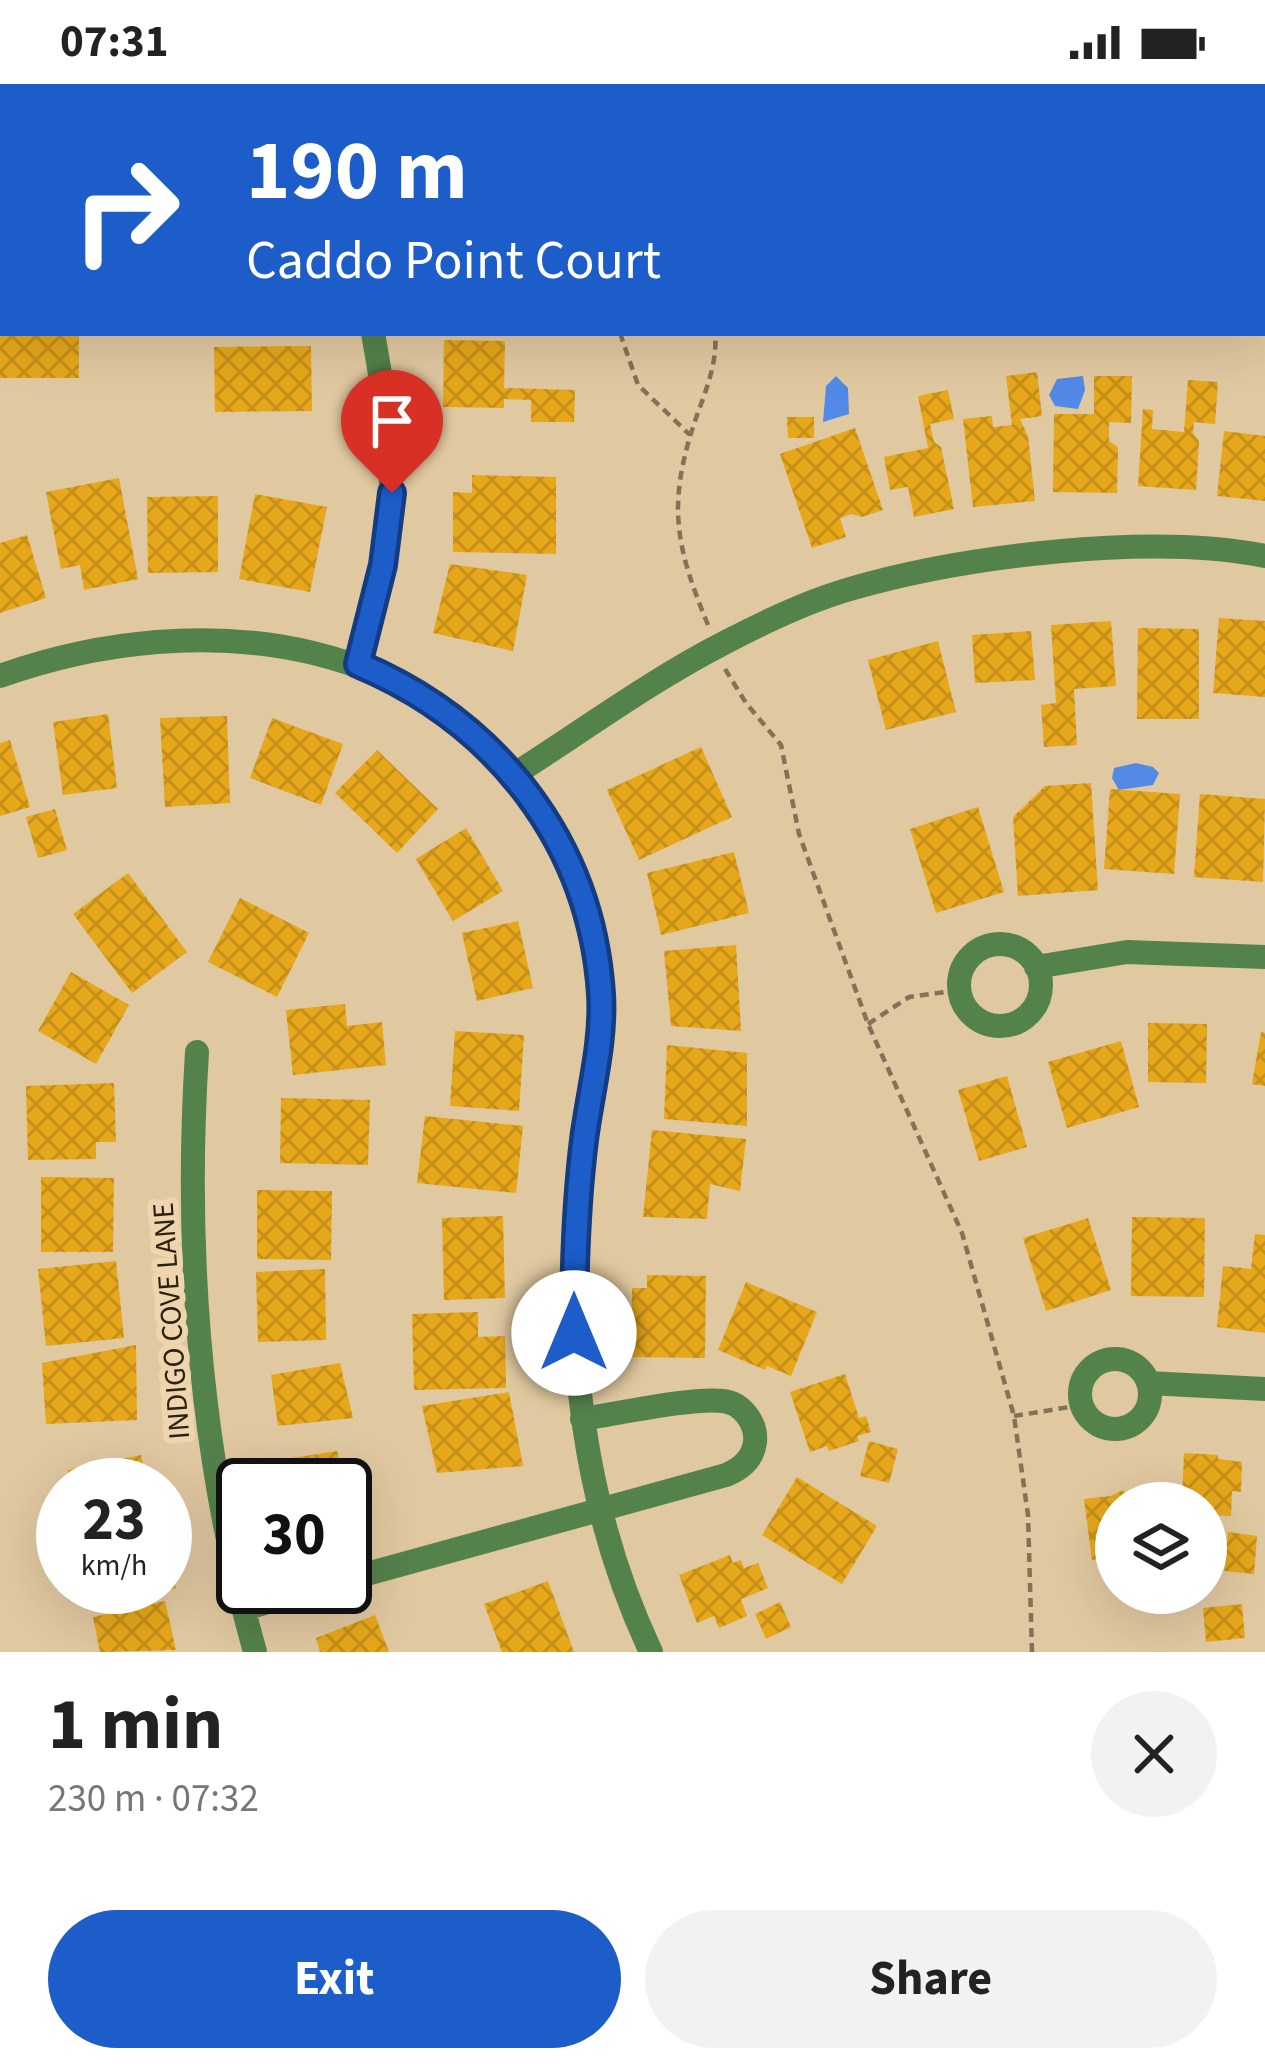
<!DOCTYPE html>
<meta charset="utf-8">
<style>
body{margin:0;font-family:"Source Sans 3",sans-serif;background:#f2f2f2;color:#222;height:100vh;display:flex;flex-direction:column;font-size:45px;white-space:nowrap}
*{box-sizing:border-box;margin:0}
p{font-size:39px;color:#767676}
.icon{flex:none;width:66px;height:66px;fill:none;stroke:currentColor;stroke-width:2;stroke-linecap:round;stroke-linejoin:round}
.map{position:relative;height:1568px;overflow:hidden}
.side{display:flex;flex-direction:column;background:#fff;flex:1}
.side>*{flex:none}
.top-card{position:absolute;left:0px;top:0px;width:1266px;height:252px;box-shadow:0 12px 48px #0002;background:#1d5dc9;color:#fff;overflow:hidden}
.buttons{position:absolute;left:1095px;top:1398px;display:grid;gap:24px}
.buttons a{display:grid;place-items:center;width:132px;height:132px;border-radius:50%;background:#fff;box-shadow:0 12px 48px #0002;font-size:60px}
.speed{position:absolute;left:36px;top:1374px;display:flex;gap:24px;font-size:60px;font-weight:700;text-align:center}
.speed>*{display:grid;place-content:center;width:156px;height:156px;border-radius:50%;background:#fff;box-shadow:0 12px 48px #0002;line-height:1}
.speed small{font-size:30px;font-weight:400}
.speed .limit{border:6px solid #111;border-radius:18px;background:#fff;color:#111}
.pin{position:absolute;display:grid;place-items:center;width:102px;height:102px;color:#fff;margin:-123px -51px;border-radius:50% 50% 50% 0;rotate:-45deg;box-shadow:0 0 12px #0007}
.pin .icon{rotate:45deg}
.me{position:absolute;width:132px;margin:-66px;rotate:0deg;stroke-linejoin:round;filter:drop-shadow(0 0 9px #0008)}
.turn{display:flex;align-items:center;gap:42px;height:252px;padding:0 48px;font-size:54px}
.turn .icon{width:156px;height:156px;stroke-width:2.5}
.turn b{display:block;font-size:84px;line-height:102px}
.round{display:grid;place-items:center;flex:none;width:126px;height:126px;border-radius:63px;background:#f2f2f2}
.overview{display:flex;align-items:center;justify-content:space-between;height:204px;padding:0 48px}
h1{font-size:72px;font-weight:700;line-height:90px}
.button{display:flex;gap:24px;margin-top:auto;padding:24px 48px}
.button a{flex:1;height:138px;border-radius:72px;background:#1d5dc9;color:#fff;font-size:48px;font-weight:700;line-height:138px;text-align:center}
.button a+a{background:#f2f2f2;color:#222}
.status{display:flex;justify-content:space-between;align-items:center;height:84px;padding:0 60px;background:#fff;direction:ltr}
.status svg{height:33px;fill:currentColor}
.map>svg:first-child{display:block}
.water{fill:#5289e7}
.building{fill:url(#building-cross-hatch)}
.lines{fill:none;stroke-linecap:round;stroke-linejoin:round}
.path{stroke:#827257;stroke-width:4.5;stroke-dasharray:9 6;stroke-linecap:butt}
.street{stroke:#54824b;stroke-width:24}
.route-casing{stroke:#133c83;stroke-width:30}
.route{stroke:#1d5dc9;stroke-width:21}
.labels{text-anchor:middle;stroke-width:12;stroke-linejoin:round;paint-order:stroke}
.street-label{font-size:30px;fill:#2b2213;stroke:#eed5ad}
</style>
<div class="status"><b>07:31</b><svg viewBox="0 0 49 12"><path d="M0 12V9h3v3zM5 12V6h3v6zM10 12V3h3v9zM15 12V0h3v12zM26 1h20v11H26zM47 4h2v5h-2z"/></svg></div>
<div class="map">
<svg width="1265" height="1568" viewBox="0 0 1265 1568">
<defs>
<pattern id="building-cross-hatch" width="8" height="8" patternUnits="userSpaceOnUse" patternTransform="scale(3)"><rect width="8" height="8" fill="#e6a71b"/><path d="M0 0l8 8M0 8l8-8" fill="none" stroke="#c58f18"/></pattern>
</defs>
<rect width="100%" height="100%" fill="#e0c8a0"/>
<path class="water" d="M836,292l12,12 1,26 -26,8 3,-36z
M1083,292l2,14 -7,19 -23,-3 -6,-11 8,-16z
M1136,679l17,4 6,6 -6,12 -34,5 -7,-12 2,-10z"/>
<path class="building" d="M0,249h79v45h-79z
M444,256l61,1 -1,47 71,2 -1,32h-43v-22l-27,-1v9l-61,-1z
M311,262l1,65 -97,1 -1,-65z
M1037,288l5,44 -22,3 8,17 7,65 -62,6 -10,-88 29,-3 1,11 19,-2 -6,-49z
M1094,292h38l-1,47 -22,-1v19l9,6 -1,46 -64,-1 1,-78h40z
M1188,296l30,2 -3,42 -21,-2 -1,11 6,8 -3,49 -58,-4 5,-77 10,1 -1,19 32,3z
M948,306l6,29 -24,5 4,18 7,5 13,62 -40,8 -6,-30 -18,3 -6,-33 44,-9 -10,-52z
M787,333h27v21h-26z
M855,344l28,82 -21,7 -11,-3 -11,4 6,19 -34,11 -32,-94z
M1224,347l41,5v65l-48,-5z
M472,391l84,2v77l-103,-2v-60l19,1z
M119,394l19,101 -54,11 -4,-25 -19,4 -15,-77z
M255,410l72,13 -17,85 -71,-13z
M218,412v76l-70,1 -1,-76z
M27,451l19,63 -46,15v-70z
M450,480l77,11 -14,76 -80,-18z
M1219,534l46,3v76l-52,-4z
M1111,537l5,65 -42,3 3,56 -33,2 -3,-42 15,-2 -5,-78z
M1138,544l61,1v90h-62z
M1031,547l4,49 -60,3 -3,-48z
M938,557l18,71 -70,18 -18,-70z
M108,630l9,74 -54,7 -10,-73z
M227,632l3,87 -65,4 -5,-89z
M272,634l71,26 -22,61 -71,-27z
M10,656l20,67 -30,9v-73z
M701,663l31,70 -93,43 -32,-70z
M377,666l61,59 -41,44 -62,-60z
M1091,699l7,107 -80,6 -5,-79 32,-31z
M1110,705l70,5 -6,80 -70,-5z
M1200,710l65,5 -2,83 -69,-5z
M978,723l26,85 -68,21 -26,-84z
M55,725l12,41 -29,8 -12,-41z
M466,744l37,63 -50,30 -37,-62z
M734,768l15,61 -88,22 -14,-62z
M128,789l59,79 -55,41 -59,-79z
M240,814l69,35 -32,64 -69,-35z
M518,837l15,67 -56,13 -15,-68z
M736,861l5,86 -70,-5 -7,-75z
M71,888l58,33 -33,59 -58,-33z
M345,920l2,22 35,-4 4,43 -93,10 -7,-65z
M1148,939l59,1 -1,59 -58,-1z
M455,947l69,4 -5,76 -69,-5z
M1261,948l4,1v53l-13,-2z
M1121,957l18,66 -72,21 -19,-66z
M667,961l80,8v73l-83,-7z
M1007,992l20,71 -48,14 -21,-71z
M114,999l2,59h-20v17l-68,1 -2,-74z
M281,1014l89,2 -2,65 -88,-2z
M425,1032l98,10 -7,67 -99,-10z
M652,1046l94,9 -6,52 -30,-7 -3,35 -64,-2z
M41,1093l73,1 -1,74h-72z
M257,1106l75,1 -1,69 -74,-1z
M503,1132l2,82 -61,2 -2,-82z
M1132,1133l73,1 -1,79 -73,-1z
M1088,1134l23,72 -65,21 -23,-73z
M1255,1150l10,1v98l-48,-6 6,-61 28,3z
M116,1177l8,77 -78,8 -8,-77z
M325,1185l1,71 -68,2 -2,-70z
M647,1191l59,1 -1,82 -74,-1 1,-69h15z
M746,1198l71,30 -26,64 -24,-10 -2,4 -47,-20z
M478,1228v25l27,-1 1,52 -92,2 -2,-76z
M136,1261l1,75 -91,4 -4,-61z
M340,1279l13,55 -75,8 -7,-51z
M845,1290l14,44 7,-2 5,16 -14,4 2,5 -30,10 -2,-5 -17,6 -20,-60z
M509,1308l14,74 -86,7 -15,-67z
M869,1357l29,8 -9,34 -29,-7z
M337,1367l8,34h-62l-4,-25z
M1184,1369l34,2v4l24,3 -1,30 -9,-1 -1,25 -23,-1v-13l-26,1z
M141,1371l6,30h-76l-3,-15z
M797,1393l80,49 -35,58 -80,-49z
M1123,1406l8,7 13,-1 1,7h-29v54l-24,3 -8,-61 27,-3z
M1228,1448l29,4 -3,38 -30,-3z
M165,1462l11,42 -73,16 -4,-17h66z
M730,1471l3,8 8,-3 3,8 14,-5 10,25 -27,11 6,17 -28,12 -5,-12 -17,7 -18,-48z
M548,1497l26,71h-72l-18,-48z
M165,1517l11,49 -76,2 -7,-35z
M780,1518l11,25 -25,12 -11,-25z
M1242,1520l3,34 -39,4 -3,-34z
M375,1531l14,37h-69l-4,-14z"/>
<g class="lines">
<path class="path" d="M585,0l1,3
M620,249l18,52 52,50
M708,541c-32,-78 -41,-119 -14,-201 10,-30 24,-59 21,-91
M725,585l21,34 35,42 18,89 69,190 94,209 52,183 14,99 4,137
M868,940l41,-27 50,-7
M1014,1332l68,-11"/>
<path class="street" d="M405,0l3,3
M349,3l3,-3
M887,3l8,-1
M358,580c15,-56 33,-114 33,-173 1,-53 -9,-106 -18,-158
M0,592c202,-72 447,-44 555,163 24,47 42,101 46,155 4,65 -16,133 -22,198 -15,155 5,318 72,460
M515,690c69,-44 137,-94 209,-131 38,-20 84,-42 126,-54 114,-33 299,-56 415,-33
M959 901a41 41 0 1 1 82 0a41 41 0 1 1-82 0Z
M1036,883l91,-15 138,5
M197,968c-13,204 3,403 58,600
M1080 1310a35 35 0 1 1 70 0a35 35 0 1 1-70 0Z
M1148,1299l117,6
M345,1496l381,-105c15,-6 27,-16 29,-33 2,-19 -13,-39 -32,-41 -30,-4 -106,13 -141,18
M243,1525l79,-22"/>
</g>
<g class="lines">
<defs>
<path id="route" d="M392,409l-9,72 -25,99c138,58 233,178 243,330 3,49 -11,98 -17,146 -8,64 -10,128 -10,193"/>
</defs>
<use href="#route" class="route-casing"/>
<use href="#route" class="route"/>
</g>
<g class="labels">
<g class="street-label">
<text transform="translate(171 1237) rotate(-94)" y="10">INDIGO COVE LANE</text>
</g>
</g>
</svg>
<div class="buttons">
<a><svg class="icon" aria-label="layers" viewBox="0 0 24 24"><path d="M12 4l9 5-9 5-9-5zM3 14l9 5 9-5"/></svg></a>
</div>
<div class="speed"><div>23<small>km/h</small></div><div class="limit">30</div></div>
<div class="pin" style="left:392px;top:409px;background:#d93025"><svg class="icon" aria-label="arrive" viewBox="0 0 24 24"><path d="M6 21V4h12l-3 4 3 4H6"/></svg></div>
<svg class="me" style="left:574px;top:1249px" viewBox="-20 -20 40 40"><circle r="19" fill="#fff"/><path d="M0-13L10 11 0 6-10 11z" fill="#1d5dc9"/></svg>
<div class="top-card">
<div class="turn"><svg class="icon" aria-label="right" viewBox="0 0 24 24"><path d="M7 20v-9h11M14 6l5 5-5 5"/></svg><div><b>190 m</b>Caddo Point Court</div></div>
</div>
</div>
<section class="side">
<div class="overview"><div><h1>1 min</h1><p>230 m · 07:32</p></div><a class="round"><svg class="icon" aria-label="close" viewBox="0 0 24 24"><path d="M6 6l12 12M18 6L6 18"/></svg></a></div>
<div class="button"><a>Exit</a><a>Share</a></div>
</section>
